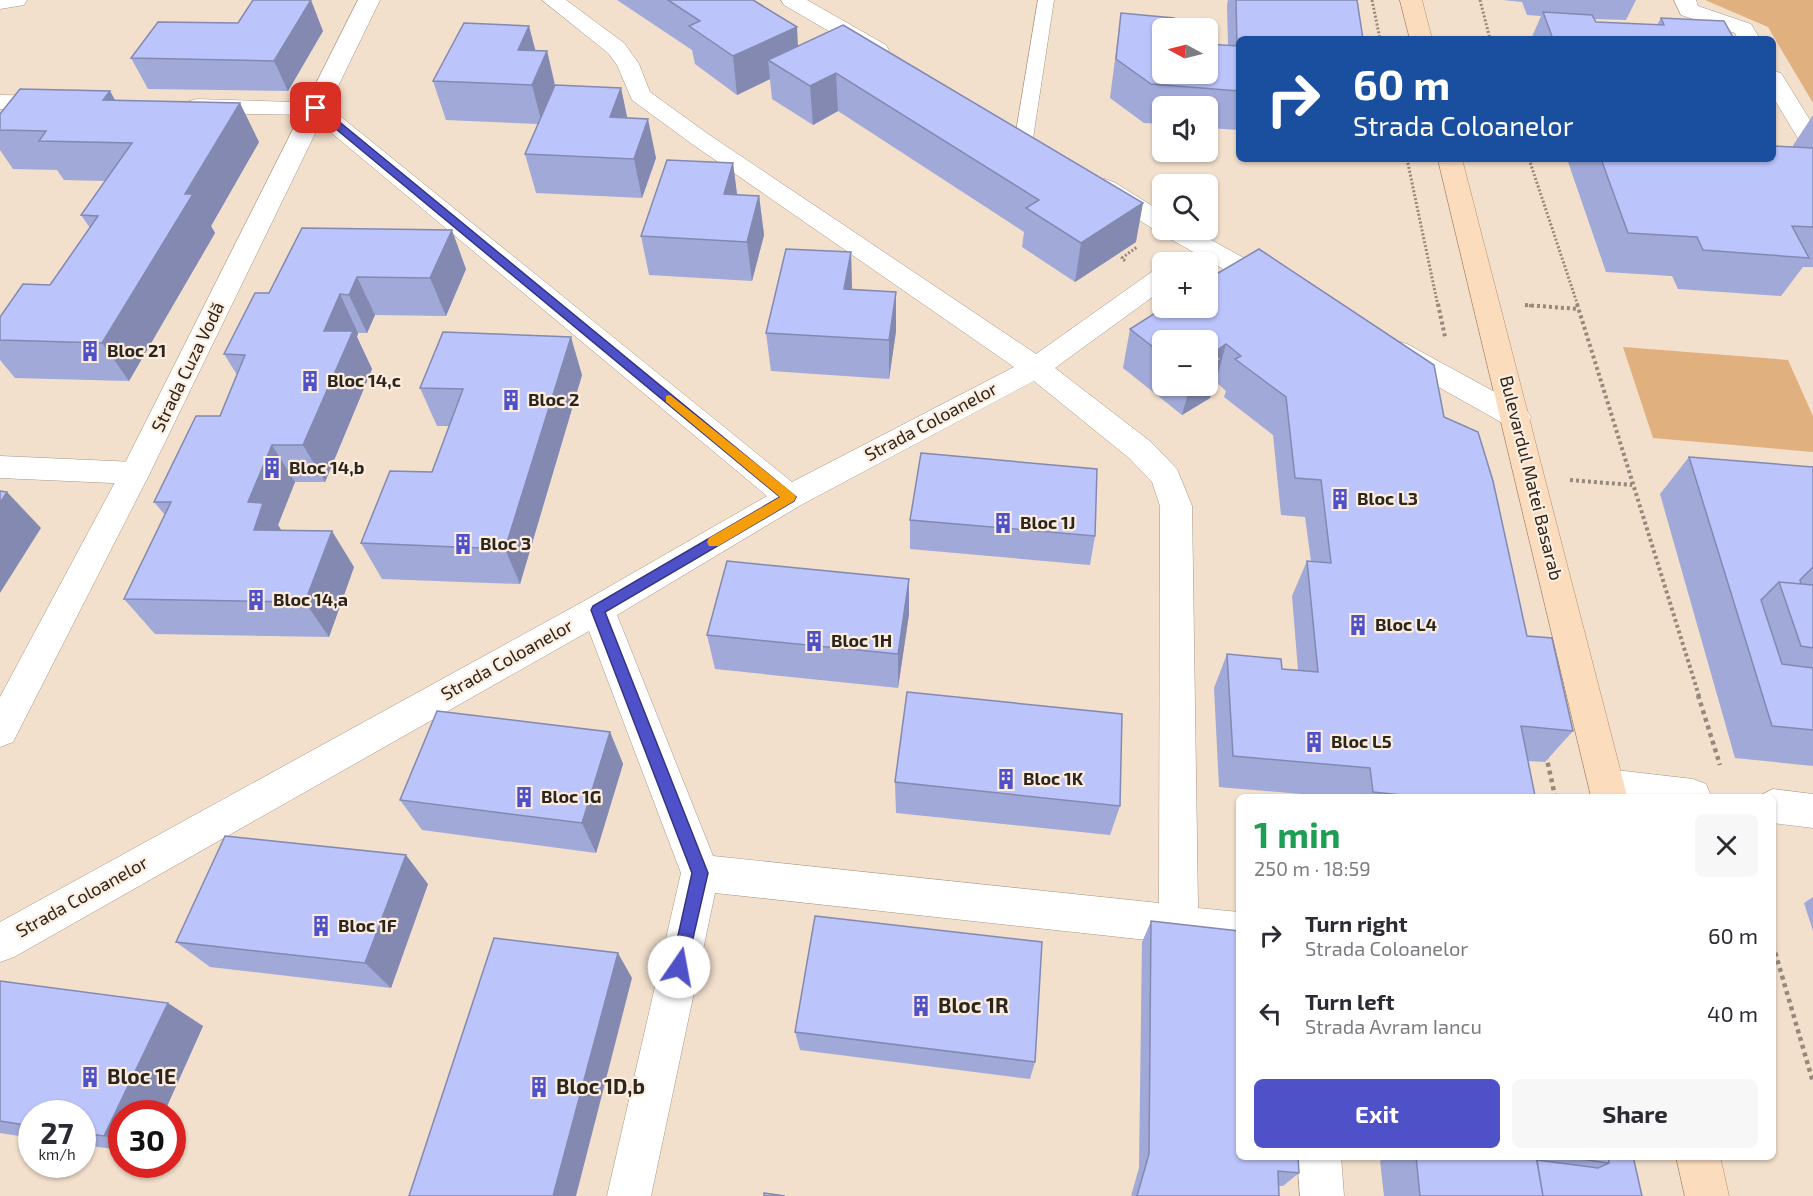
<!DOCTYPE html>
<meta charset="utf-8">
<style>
body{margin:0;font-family:"Exo 2",sans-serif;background:#f7f7f7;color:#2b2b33;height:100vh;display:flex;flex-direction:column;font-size:22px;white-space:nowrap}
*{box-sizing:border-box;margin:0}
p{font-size:20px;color:#7c7c81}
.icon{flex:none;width:33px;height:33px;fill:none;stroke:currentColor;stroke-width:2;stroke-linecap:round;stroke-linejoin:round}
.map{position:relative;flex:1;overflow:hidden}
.panel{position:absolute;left:1236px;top:794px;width:540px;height:366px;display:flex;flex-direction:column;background:#fff;border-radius:9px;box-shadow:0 2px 4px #0004}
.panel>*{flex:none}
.hud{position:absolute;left:1236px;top:36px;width:540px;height:126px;border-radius:9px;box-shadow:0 2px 4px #0004;background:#1a4fa0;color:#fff;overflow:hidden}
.needle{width:39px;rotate:277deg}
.fabs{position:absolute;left:1152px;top:18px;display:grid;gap:12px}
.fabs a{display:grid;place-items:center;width:66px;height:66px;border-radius:9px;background:#fff;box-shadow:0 2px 4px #0004;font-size:30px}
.speed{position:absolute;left:18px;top:1100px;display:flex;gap:12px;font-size:30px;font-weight:700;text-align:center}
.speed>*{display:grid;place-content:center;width:78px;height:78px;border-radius:50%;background:#fff;box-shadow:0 2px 4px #0004;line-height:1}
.speed small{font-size:15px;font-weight:400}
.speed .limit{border:9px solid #d22;background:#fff;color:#111}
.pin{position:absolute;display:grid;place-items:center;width:51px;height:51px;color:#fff;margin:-26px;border-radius:12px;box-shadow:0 3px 9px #0006}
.me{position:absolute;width:66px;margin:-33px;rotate:12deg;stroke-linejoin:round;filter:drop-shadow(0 0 4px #0008)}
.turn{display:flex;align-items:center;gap:21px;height:126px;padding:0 18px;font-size:27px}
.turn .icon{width:78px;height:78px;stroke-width:2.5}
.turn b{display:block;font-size:42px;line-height:51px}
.round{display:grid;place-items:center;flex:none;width:63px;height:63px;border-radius:9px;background:#f7f7f7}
.overview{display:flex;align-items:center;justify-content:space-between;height:102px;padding:0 18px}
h1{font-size:36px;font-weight:700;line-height:45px;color:#1e9e55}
.action{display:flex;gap:12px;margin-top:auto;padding:12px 18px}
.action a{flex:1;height:69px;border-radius:9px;background:#4f51c8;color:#fff;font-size:24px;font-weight:700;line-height:69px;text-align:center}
.action a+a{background:#f7f7f7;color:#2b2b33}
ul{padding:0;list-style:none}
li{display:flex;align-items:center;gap:18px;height:78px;padding:0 18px}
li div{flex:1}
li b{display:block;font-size:22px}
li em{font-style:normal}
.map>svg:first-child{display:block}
.green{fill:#e1b07f}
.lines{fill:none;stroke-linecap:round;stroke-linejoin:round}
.service-casing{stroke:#a89685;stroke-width:1}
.minor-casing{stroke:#a89685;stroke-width:1}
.tertiary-casing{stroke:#a89685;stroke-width:1}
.primary-casing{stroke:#b18d69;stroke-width:1}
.path-far2{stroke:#96897c;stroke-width:3;stroke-dasharray:2 2;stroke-linecap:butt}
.path-far1{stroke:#96897c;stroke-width:4;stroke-dasharray:3 3;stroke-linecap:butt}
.path{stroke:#96897c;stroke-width:4.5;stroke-dasharray:4 4;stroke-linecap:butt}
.service{fill:#fff;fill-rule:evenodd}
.minor{fill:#fff;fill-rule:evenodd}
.tertiary{fill:#fff;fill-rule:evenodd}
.primary{fill:#fbdcbd;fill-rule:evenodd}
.wall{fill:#a1a9d8;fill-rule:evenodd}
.shaded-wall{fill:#8389b0}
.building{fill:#bbc4fb;stroke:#8389b0;stroke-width:1.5}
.route{fill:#4f51c8;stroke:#333582;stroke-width:1.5}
.slow{fill:#f59e0b}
.labels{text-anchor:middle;stroke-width:4.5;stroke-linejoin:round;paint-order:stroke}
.poi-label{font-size:18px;font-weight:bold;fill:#2c251e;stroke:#fcedde;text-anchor:start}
.street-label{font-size:18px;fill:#2c251e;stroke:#fcedde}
.near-poi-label{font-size:21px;font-weight:bold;fill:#2c251e;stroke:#fcedde;text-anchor:start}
</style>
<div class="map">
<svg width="1813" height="1196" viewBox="0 0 1813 1196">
<rect width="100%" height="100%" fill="#f2dfcc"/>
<path class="green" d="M1705,0h108v103l-45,-76z
M1623,347l165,13 25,56v36l-160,-14z"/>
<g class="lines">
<defs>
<path id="service" d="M1038,0h16l-21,138 -2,4h-14l-2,-4z"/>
<path id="minor" d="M542,0h24l58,43 15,21 11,28 58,42 328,220 117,-83 9,-3v22l-107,78 96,74 26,27 15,37 6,402 41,4v38l-524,-57 -64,303h-44l74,-323 -92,-242 -575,326 -14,5v-40l586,-322 181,-104 -457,-381 -113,-2 -8,-2 -4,-5 4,-5 8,-2 127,4 468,379 222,-115 -322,-223 -60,-44 -15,-35 -9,-12zM1034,381l95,77 23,24 8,24 -1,397 -446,-47 -96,-241 184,-110z
M781,0h26l79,45 3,5 -3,5 -8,2 -8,-2 -86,-50z
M1674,0h22l2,6 53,18 9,15h-22l-3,-6 -54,-18z
M1773,71l8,2 32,52v23l-11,-3 -29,-48z
M0,95l55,1 8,2 4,5 -4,5 -8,2 -55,-1z
M1105,179l9,3 48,30v18h31l91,50 3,6 -3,6 -10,3 -10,-3 -99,-56 -3,-5 -9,-2 -57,-37 -3,-5 3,-5z
M1397,341l10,3 119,65 5,8 -5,8 -10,3 -10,-3 -119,-67 -4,-7 4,-7z
M0,456l135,6 11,3 4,8 -4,8 -11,3 -135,-6z
M1607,769l86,10 13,5 5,12h-118l-4,-10 5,-12z
M1773,789l40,5v34l-40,-5v-27h-14z
M1297,1156h44l3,40h-44z"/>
<path id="tertiary" d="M0,0h27l-3,5 -24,4z
M358,0h22l-230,473 -137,269 -13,5v-50l120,-224z"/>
<path id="primary" d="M1400,0h22l10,39h-22z
M1438,159h24l165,637h-36z
M1676,1156h44l9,40h-44z"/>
</defs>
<use href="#service" class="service-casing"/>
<use href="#minor" class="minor-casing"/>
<use href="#tertiary" class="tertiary-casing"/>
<use href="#primary" class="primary-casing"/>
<path class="path-far2" d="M1372,0l8,39
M1480,0l10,39
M1407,159l31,147
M1529,159l49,147
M1125,261l-3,-3 15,-11
M1525,305l7,1"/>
<path class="path-far1" d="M1438,304l7,33
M1577,304l122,392
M1525,305l54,4
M1570,480l62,5"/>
<path class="path" d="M1698,695l22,70
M1546,755l9,41
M1773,945l40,137"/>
<use href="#service" class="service"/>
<use href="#minor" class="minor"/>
<use href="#tertiary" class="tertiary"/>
<use href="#primary" class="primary"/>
</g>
<path class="wall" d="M617,0h136l45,46 338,196 -61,40 -53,-35 2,-15 -186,-121 -25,14 -41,-26 -2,-20 -33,16 -42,-31 -3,-14z
M1228,0h129l-118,39v91l-31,-2v-22h-46v18l-18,-1 -34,-25 11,-85 41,61 66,-29 -1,-40z
M1503,0h133l-10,20 -32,-1 2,3 61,3 4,-7 73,21h-203l10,-23 -14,-1 -5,-13z
M238,23l85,8 -35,60 -140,-2 -17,-31z
M535,51h12l8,34 66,3 6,30 29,40 -14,40 -106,-5 -11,-39 13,-30 -92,-4 -13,-39z
M115,100l144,42 -48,84 4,7 -86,148 -114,-3 -15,-18v-43l50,-32 40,-57 -9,-13 24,-34 -41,-1 -7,-10 -44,-1 -13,-19v-36z
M1813,115v152h-10l-22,29 -103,-7 -6,-13 -66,-4 -39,-113h206v-13l19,1z
M733,163l4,32 22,1 5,39 -12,46 -103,-6 -8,-39z
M302,228l164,41 -20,47 -71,-1 -8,18h-9l-1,4 15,32 -47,113h-30l-17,43 3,5 73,37 -25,70 -174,-3 -31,-35 41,-84 -11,-13 66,-86 17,-41 -13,-21 45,-61z
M851,252l1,38 44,41 -7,48 -118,-8 -5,-38z
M1163,308l281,109 83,219 46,95 -28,31 -17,-1 7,35h-211l-105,-9 -5,-99 13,-34 55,15 16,1 -6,-74 15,-35h4l-6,-44 -24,-2 -8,-80 -49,-38 2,-6 -10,-9 -2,1 -4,15 -28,17 -59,-47 7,-39zM1162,340l46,46h-46z
M582,375l-62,209 -138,-5 -21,-36 71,-71 17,-46h-12l-17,-38z
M1689,457l124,10v299l-78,-8 -75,-264z
M910,520l185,16 -5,29 -180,-16z
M909,579v35l-11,74 -183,-19 -8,-34z
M610,732l13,32 -27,89 -174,-23 -22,-30z
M895,782l225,24 -10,29 -214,-22z
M428,884l-37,104 -181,-21 -34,-25z
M1813,897v34l-9,-28z
M1151,921l148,252 -16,13h-4v10h-148l8,-28 3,-226z
M0,981l203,45 -39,87h-42v37l-40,-5v-32h-50v25l-32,-5z
M795,1032l240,30 -5,17 -230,-29z
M1387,1156h246l9,40h-258l-4,-35z"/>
<path class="shaded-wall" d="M311,0l12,31 -35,60 -14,-30z
M529,26l10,38 -21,-14z
M797,27l2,38 -31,-5 2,19 -33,16 -4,-39z
M547,51l9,39 -14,34 -10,-39z
M836,73l2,38 -25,14 -3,-39z
M621,88l8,38 -19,-9z
M110,91l22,39 -29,-30z
M240,103l19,39 -48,84 4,7 -86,148 -27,-38 83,-149z
M648,119l8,39 -14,40 -8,-39z
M733,163l5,39 -14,-8z
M759,196l5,39 -12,46 -5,-39z
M1143,203l-7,39 -61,40 6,-39z
M452,230l14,39 -20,47 -16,-38z
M851,252l1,39 -8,-2z
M357,277l18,38 -8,18 -18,-38z
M896,292v39l-7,48v-39z
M340,294l18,39 -1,4 15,32 -47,113 -22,-37 21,-114z
M571,337l11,38 -62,209 -15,-35z
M1226,344l-10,38 -2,1 -4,15 -28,17 8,-29h18v-18l5,-15z
M272,445l23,37 -17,43 9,14 -33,-9 -6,-28z
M7,492l34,36 -41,65v-90z
M332,531l22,36 -25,70 -24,-35z
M909,579v35l-11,74v-34z
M610,732l13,32 -27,89 -14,-30z
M406,855l22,29 -37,104 -26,-25z
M618,953l14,25 -56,218h-23z
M168,1003l35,23 -39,87h-42v30l-18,-7z"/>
<path class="building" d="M253,0h58l-37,61 -143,-3 27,-36 80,1z
M668,0h85l44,27 -64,29 -44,-30 11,-5z
M1236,0h121l6,39h-124v52l-88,-7 -35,-25 5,-46 53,5v10h-12v46h46v-30l29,2z
M1543,12l49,3 4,7 68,3 -3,-7 63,3 10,18h-181z
M464,23l65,3 -11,24 29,1 -15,34 -99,-4z
M843,25l300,178 -62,40 -55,-35 13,-8 -203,-127 -26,13 -42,-26z
M555,85l66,3 -11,29 38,2 -14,40 -109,-5z
M20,89l90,2 -7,9 137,3 -55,91h8l-91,149 -102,-3v-23l23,-33 27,1 48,-69 -17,-1 51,-72 -93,-2 7,-10 -46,-1v-16z
M1773,146l40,2v79l-21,-1 17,32 -106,-8 -6,-13 -69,-4 -27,-74h172v-5h2z
M667,160l66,3 -9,31 35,2 -12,46 -106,-6z
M302,228l150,2 -22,48 -73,-1 -8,18 -9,-1 -16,37h29l-50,114h-31l-24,57 15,1 -9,27 78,1 -27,71 -181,-3 47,-97h-17l42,-86h24l25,-61 -21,-1 31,-61h14z
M786,249l65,3 -7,37 52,3 -7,48 -123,-7z
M1259,249l175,116 10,52 34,15 15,49 34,155 25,2 21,93 -52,-5 14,70h-124l-38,-4 -3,-24 -137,-12 -6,-102 54,5 1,10 36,3 -11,-111 24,2 -10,-83 -26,-2 -9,-81 -51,-38 6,-3 -15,-12 -13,9 8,6 -13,9v-28h-46v14l-32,-25 33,-21h45v-29z
M443,332l128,5 -66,212 -144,-6 29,-72 42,1 31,-83 -43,-1z
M921,453l176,16 -2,67 -185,-16z
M1689,457l124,10v100l-13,13 1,4 -22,-2 -18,18 21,64 31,4v62l-41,-4z
M0,491l7,1 -7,11z
M727,561l182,18 -11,75 -191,-19z
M1779,582l34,3v63l-12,-2z
M907,692l215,22 -2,92 -225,-24z
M437,711l173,21 -28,91 -182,-23z
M225,836l181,19 -41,108 -189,-21z
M815,916l227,26 -7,120 -240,-30z
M1151,921l88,10v225h59l1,17 -21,-2 1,25h-142l12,-42z
M494,938l124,15 -65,243h-144z
M0,981l168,22 -64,133 -22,-3v-20h-50v13l-32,-5z
M1416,1156h120l7,40h-123z
M1559,1156h49l1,7z
M1608,1156h25l9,40h-99l-6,-36 61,8 11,-5z
M764,1193l21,3h-21z"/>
<path class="route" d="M313,106h7l476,391 -2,4 -189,111 103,261 -23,100 -6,2 -6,-2 -2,-6 21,-94 -101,-263 2,-4 187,-109 -467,-387z"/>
<path class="slow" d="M670,395l124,99 2,3 -2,4 -76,45h-9l-2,-4 2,-4 71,-41 -114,-95v-6z"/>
<defs>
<symbol id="building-bare" viewBox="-9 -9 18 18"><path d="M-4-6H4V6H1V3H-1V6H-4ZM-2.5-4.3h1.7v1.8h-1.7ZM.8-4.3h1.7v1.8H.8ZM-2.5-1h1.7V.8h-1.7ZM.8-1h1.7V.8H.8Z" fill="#4f51c8" stroke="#fcedde" stroke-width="2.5" paint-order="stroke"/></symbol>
</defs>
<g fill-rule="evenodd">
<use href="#building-bare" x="75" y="336" width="30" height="30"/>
<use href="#building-bare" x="295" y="366" width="30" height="30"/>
<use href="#building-bare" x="496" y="385" width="30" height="30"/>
<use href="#building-bare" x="257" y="453" width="30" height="30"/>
<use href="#building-bare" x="1325" y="484" width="30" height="30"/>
<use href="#building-bare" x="988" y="508" width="30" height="30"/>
<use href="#building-bare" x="448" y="529" width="30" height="30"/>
<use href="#building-bare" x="241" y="585" width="30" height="30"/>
<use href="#building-bare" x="1343" y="610" width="30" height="30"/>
<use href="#building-bare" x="799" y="626" width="30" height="30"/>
<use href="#building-bare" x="1299" y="727" width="30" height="30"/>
<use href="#building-bare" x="991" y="764" width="30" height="30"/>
<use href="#building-bare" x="509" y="782" width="30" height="30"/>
<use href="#building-bare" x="306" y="911" width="30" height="30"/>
<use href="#building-bare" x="906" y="991" width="30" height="30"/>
<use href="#building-bare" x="75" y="1062" width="30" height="30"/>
<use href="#building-bare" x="524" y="1072" width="30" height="30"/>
</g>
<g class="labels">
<g class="poi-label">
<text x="107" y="357">Bloc 21</text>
<text x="327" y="387">Bloc 14,c</text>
<text x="528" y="406">Bloc 2</text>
<text x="289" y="474">Bloc 14,b</text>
<text x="1357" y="505">Bloc L3</text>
<text x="1020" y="529">Bloc 1J</text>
<text x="480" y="550">Bloc 3</text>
<text x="273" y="606">Bloc 14,a</text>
<text x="1375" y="631">Bloc L4</text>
<text x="831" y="647">Bloc 1H</text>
<text x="1331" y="748">Bloc L5</text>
<text x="1023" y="785">Bloc 1K</text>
<text x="541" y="803">Bloc 1G</text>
<text x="338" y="932">Bloc 1F</text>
</g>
<g class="street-label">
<text transform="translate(188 367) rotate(-64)" y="6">Strada Cuza Vodă</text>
<text transform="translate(931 422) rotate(-28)" y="6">Strada Coloanelor</text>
<text transform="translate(1531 478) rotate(76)" y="6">Bulevardul Matei Basarab</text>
<text transform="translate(507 660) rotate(-29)" y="6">Strada Coloanelor</text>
<text transform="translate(82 897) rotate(-29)" y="6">Strada Coloanelor</text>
</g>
<g class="near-poi-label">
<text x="938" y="1013">Bloc 1R</text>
<text x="107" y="1084">Bloc 1E</text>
<text x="556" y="1094">Bloc 1D,b</text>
</g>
</g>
</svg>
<div class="fabs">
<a><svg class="needle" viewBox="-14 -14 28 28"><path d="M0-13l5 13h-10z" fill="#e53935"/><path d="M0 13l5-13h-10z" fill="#7c7c81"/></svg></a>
<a><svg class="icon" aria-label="sound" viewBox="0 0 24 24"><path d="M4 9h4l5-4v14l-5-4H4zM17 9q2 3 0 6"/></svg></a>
<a><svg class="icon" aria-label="search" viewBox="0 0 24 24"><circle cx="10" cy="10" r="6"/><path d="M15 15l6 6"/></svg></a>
<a>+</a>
<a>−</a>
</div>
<div class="speed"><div>27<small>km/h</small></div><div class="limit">30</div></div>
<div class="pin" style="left:316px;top:108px;background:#d93025"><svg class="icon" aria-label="arrive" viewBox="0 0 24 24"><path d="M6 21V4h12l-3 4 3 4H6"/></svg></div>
<svg class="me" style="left:679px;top:967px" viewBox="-20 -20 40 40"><circle r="19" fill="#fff"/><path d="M0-13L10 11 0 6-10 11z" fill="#4f51c8"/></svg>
<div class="hud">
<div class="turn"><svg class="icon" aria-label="right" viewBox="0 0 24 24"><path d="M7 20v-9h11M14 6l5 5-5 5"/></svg><div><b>60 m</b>Strada Coloanelor</div></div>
</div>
<section class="panel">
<div class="overview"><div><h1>1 min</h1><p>250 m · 18:59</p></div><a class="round"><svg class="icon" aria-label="close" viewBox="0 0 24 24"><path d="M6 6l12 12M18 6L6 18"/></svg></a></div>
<ul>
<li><svg class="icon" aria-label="right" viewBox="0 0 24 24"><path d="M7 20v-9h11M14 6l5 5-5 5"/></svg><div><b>Turn right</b><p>Strada Coloanelor</p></div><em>60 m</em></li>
<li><svg class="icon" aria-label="left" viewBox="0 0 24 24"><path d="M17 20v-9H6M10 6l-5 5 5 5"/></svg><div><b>Turn left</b><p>Strada Avram Iancu</p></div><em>40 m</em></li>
</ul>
<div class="action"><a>Exit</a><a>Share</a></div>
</section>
</div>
